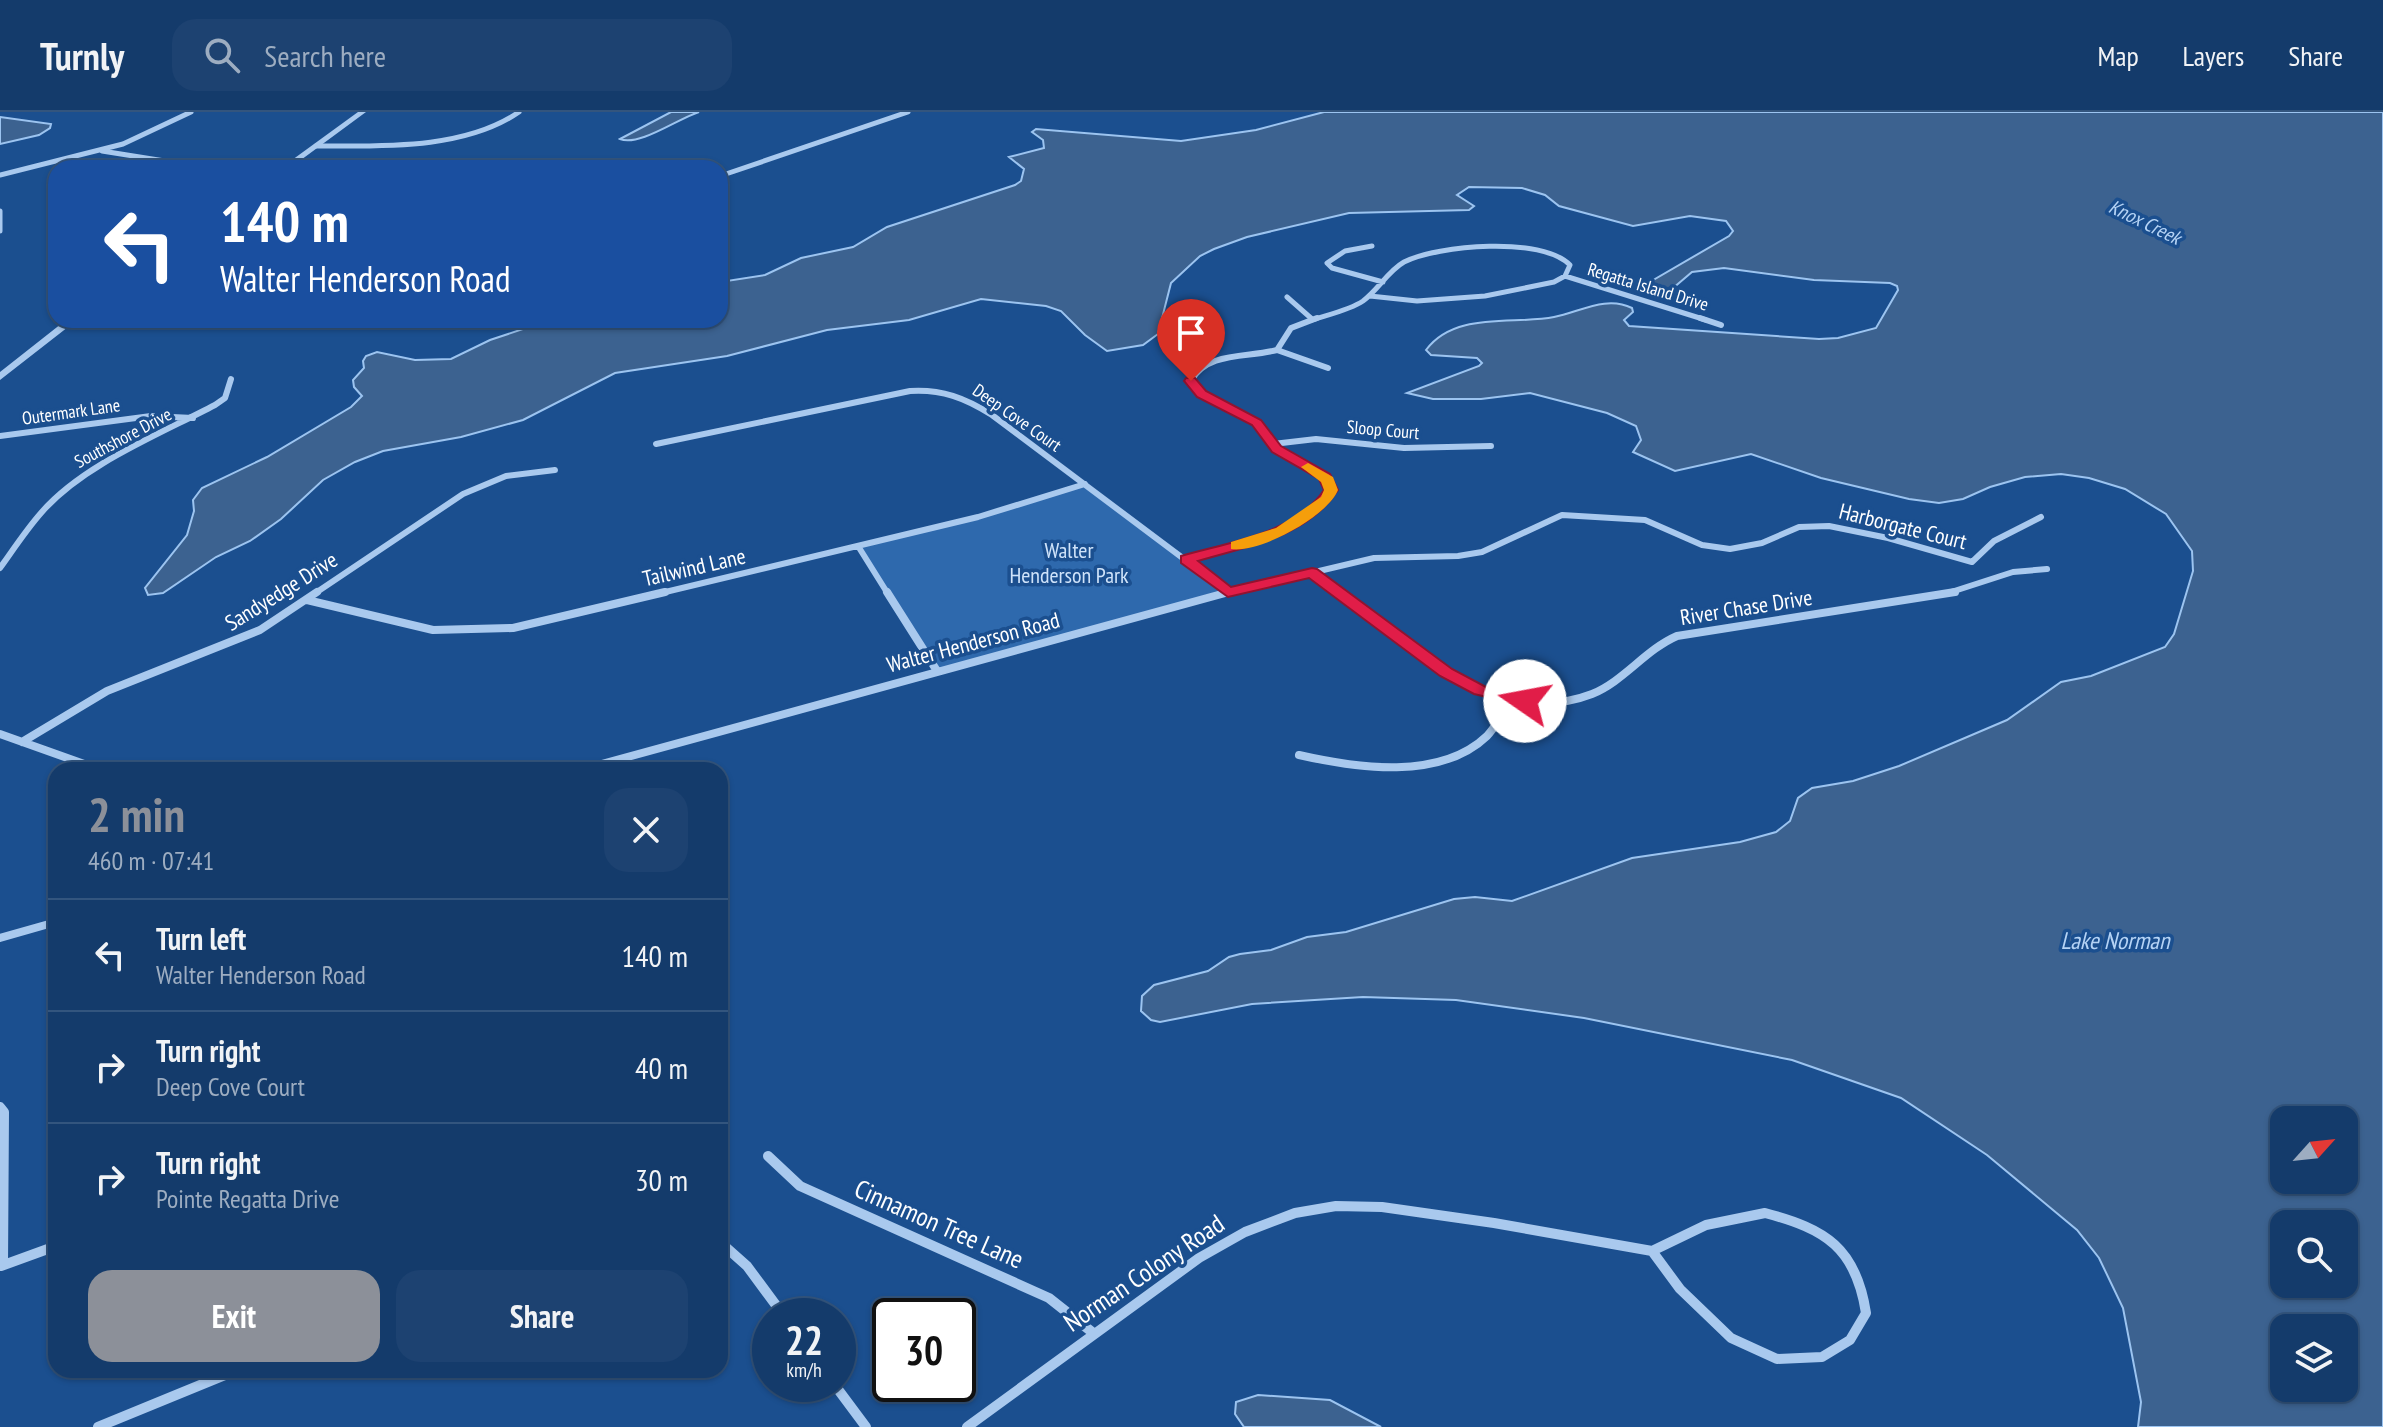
<!DOCTYPE html>
<meta charset="utf-8">
<style>
body{margin:0;font-family:"PT Sans Narrow",sans-serif;background:#1d4271;color:#f1f3f6;height:100vh;display:flex;flex-direction:column;font-size:30px;white-space:nowrap}
*{box-sizing:border-box;margin:0}
p{font-size:26px;color:#9dadc1}
.icon{flex:none;width:44px;height:44px;fill:none;stroke:currentColor;stroke-width:2;stroke-linecap:round;stroke-linejoin:round}
.map{position:relative;flex:1;overflow:hidden}
.drawer{position:absolute;left:48px;top:650px;width:680px;height:616px;display:flex;flex-direction:column;background:#143b6b;border-radius:24px;box-shadow:0 2px 6px #0004,0 0 0 2px #33557e}
.drawer>*{flex:none}
.hud{position:absolute;left:48px;top:48px;width:680px;height:168px;border-radius:24px;box-shadow:0 2px 6px #0004,0 0 0 2px #33557e;background:#1a4fa0;color:#fff;overflow:hidden}
.needle{width:52px;rotate:63deg}
.fabs{position:absolute;left:2270px;top:994px;display:grid;gap:16px}
.fabs a{display:grid;place-items:center;width:88px;height:88px;border-radius:16px;background:#143b6b;box-shadow:0 2px 6px #0004,0 0 0 2px #33557e;font-size:40px}
.speed{position:absolute;left:752px;top:1186px;display:flex;gap:16px;font-size:40px;font-weight:700;text-align:center}
.speed>*{display:grid;place-content:center;width:104px;height:104px;border-radius:50%;background:#143b6b;box-shadow:0 2px 6px #0004,0 0 0 2px #33557e;line-height:1}
.speed small{font-size:20px;font-weight:400}
.speed .limit{border:4px solid #111;border-radius:12px;background:#fff;color:#111}
.pin{position:absolute;display:grid;place-items:center;width:68px;height:68px;color:#fff;margin:-82px -34px;border-radius:50% 50% 50% 0;rotate:-45deg;box-shadow:0 0 8px #0007}
.pin .icon{rotate:45deg}
.me{position:absolute;width:88px;margin:-44px;rotate:282deg;stroke-linejoin:round;filter:drop-shadow(0 0 6px #0008)}
.turn{display:flex;align-items:center;gap:28px;height:168px;padding:0 40px;font-size:36px}
.turn .icon{width:104px;height:104px;stroke-width:2.5}
.turn b{display:block;font-size:56px;line-height:68px}
.round{display:grid;place-items:center;flex:none;width:84px;height:84px;border-radius:24px;background:#1d4271}
.headline{display:flex;align-items:center;justify-content:space-between;height:136px;padding:0 40px}
h1{font-size:48px;font-weight:700;line-height:60px;color:#8c9099}
.primary-button{display:flex;gap:16px;margin-top:auto;padding:16px 40px}
.primary-button a{flex:1;height:92px;border-radius:24px;background:#8c9099;color:#fff;font-size:32px;font-weight:700;line-height:92px;text-align:center}
.primary-button a+a{background:#1d4271;color:#f1f3f6}
ul{padding:0;list-style:none}
li{display:flex;align-items:center;gap:24px;height:112px;padding:0 40px;border-top:2px solid #33557e}
li div{flex:1}
li b{display:block;font-size:30px}
li em{font-style:normal}
header{display:flex;align-items:center;gap:48px;box-sizing:border-box;height:112px;padding:0 40px;background:#143b6b;border-bottom:2px solid #33557e}
header strong{font-size:38px}
nav{display:flex;gap:44px;margin-inline-start:auto;font-size:28px}
.search{width:560px;height:72px;background:#1d4271;display:flex;align-items:center;gap:20px;box-sizing:border-box;padding:0 28px;border-radius:24px;color:#9dadc1;font-size:30px}
.map>svg:first-child{display:block}
.green{fill:#2e69ad}
.water{fill:#3c6290;stroke:#9cc4f0;stroke-width:2;fill-rule:evenodd}
.lines{fill:none;stroke-linecap:round;stroke-linejoin:round}
.minor-far3{stroke:#a9c9ee;stroke-width:5}
.minor-far2{stroke:#a9c9ee;stroke-width:6}
.minor-far1{stroke:#a9c9ee;stroke-width:8}
.minor{stroke:#a9c9ee;stroke-width:10}
.tertiary{fill:#a9c9ee;fill-rule:evenodd}
.route{fill:#e11d48;stroke:#92132f;stroke-width:2}
.slow{fill:#f59e0b}
.labels{text-anchor:middle;stroke-width:7;stroke-linejoin:round;paint-order:stroke}
.far-street-label{font-size:18px;fill:#fff;stroke:#1b4f8f}
.far-water-label{font-size:20px;font-style:italic;fill:#b5d3f5;stroke:#1b4f8f}
.street-label{font-size:22px;fill:#fff;stroke:#1b4f8f}
.park-label{font-size:22px;fill:#cfe3fa;stroke:#1b4f8f}
.water-label{font-size:24px;font-style:italic;fill:#b5d3f5;stroke:#1b4f8f}
.near-street-label{font-size:26px;fill:#fff;stroke:#1b4f8f}
</style>
<header>
<strong>Turnly</strong>
<div class="search"><svg class="icon" aria-label="search" viewBox="0 0 24 24"><circle cx="10" cy="10" r="6"/><path d="M15 15l6 6"/></svg>Search here</div>
<nav><a>Map</a><a>Layers</a><a>Share</a></nav>
</header>
<div class="map">
<svg width="2383" height="1315" viewBox="0 0 2383 1315">
<rect width="100%" height="100%" fill="#1b4f8f"/>
<path class="green" d="M1085,373l142,107 -289,78 -79,-124 118,-28z"/>
<path class="water" d="M671,0h28c-20,6 -60,35 -79,27z
M1324,0h1059v1315h-245l3,-25 -18,-94 -24,-50 -22,-28 -90,-75 -86,-57 -109,-38 -208,-42 -128,-18 -93,-3 -111,7 -92,18 -9,-2 -10,-9 1,-15 12,-11 54,-14 21,-14 11,-3 31,-4 36,-13 39,-5 108,-33 21,-2 37,4 120,-43 108,-16 36,-10 14,-11 8,-23 14,-10 41,-7 46,-15 108,-46 54,-38 30,-6 74,-29 9,-13 19,-63 -1,-20 -26,-37 -41,-25 -36,-11 -28,-4 -36,3 -35,10 -27,12 -24,4 -30,-4 -88,-21 -70,-24 -76,17 -42,-19 8,-12 -5,-14 -29,-13 -77,-20 -49,6h-48l-26,-6 72,-27 3,-3 -5,-5 -46,-3 -5,-5c29,-39 87,-25 128,-33 26,-5 52,-22 78,-9l1,4 -9,8 5,6 190,13 19,-1 38,-10 22,-38 -1,-4 -7,-3 -76,-3 -90,-12 -32,4 -20,17 -29,-3 86,-50 4,-5 -7,-10 -36,-5 -57,10 -74,-20 -14,-11 -23,-7 -53,-1 -12,8 17,11 -5,4 -120,3 -102,24 -33,12 -14,7 -29,27 -13,51 -15,11 -36,6 -22,-16 -24,-24 -15,-5 -65,-7 -72,21 -82,10 -100,26 -112,17 -92,47 -62,17 -78,14 -28,11 -32,18 -42,39 -31,22 -34,16 -53,36 -15,2 -3,-7 42,-53 7,-24 -1,-11 9,-12 65,-31 84,-50 11,-11 -8,-9 -1,-7 11,-12 -1,-7 3,-5 11,-4 38,8 36,-1 39,-19 60,-20h170v-38l45,-7 36,-17 52,-11 34,-20 128,-42 6,-4 3,-12 -15,-12 35,-9 -1,-8 -11,-8 4,-3 145,12 75,-11zM2344,1008v60h-60v-60zM2344,1112v60h-60v-60zM2344,1216v60h-60v-60z
M0,5l51,7 -1,4 -11,7 -39,9z
M1258,1283l72,5 51,27h-137l-9,-13 1,-12z"/>
<g class="lines">
<path class="minor-far3" d="M316,34c65,0 148,4 203,-34
M102,39l69,11 117,4
M0,63l123,-31 68,-32
M720,64l188,-64
M0,99v20
M1372,134l-27,5 -18,12 5,5 51,14
M1565,164l141,44
M1287,185l25,22
M1312,208c15,-5 38,-10 51,-19 15,-11 25,-30 41,-39 34,-17 138,-26 166,3l-5,11 -11,6 -69,14 -68,5 -47,-5"/>
<path class="minor-far2" d="M1700,206l21,7
M1277,238l51,18
M0,324l151,-20 42,2
M656,332l254,-53c32,-2 55,7 82,24l236,177
M1273,332l43,-5 88,9 87,-2
M858,434l30,48
M1186,448c47,-13 120,-24 145,-70l-6,-13 -44,-24 -24,-31 -55,-28 -11,-13c16,-30 57,-23 86,-31l14,-22 26,-10
M0,456c13,-18 26,-38 41,-55 41,-48 119,-79 174,-108l10,-7 6,-19
M1312,460l29,22
M314,482l149,-100 43,-18 49,-6
M657,482l321,-77 107,-33
M1222,482l152,-36 84,-2 24,-4 80,-37 83,5 57,25 28,4 32,-6 37,-16 30,-1 59,12 84,24 22,-21 47,-24
M1945,482l68,-22 34,-3"/>
<path class="minor-far1" d="M887,480l50,79
M1338,480c71,53 158,139 254,102 32,-13 53,-44 85,-58l278,-44
M307,488l126,30 80,-2 152,-36
M0,622l101,36
M22,630l85,-51 153,-61 57,-38
M1299,643c57,13 141,26 188,-19 10,-11 17,-24 24,-37
M580,658l649,-178
M0,826l56,-16"/>
<path class="minor" d="M0,995l4,5 -1,153
M768,1044l32,30 249,112 43,34
M1765,1101c61,16 91,35 101,100l-16,27 -28,17 -45,2 -46,-21 -51,-49 -28,-38 54,-26z
M720,1130l27,24 37,50
M1,1154l55,-20
M834,1272l32,43
M98,1315l139,-57
M967,1315l232,-169 46,-26 50,-19 41,-7 46,1 112,16 158,28"/>
<path class="tertiary" d="M358,0h8l-76,56h-9z
M66,208h11l-77,60v-8z"/>
</g>
<path class="route" d="M1186,266h9l11,13 55,29 20,26 49,28 8,16c-31,47 -89,56 -140,71l33,26 81,-19 5,1 135,100 34,18 45,10 3,4 -3,3 -6,2 -51,-12 -34,-18 -131,-98 -81,19 -47,-34v-7c48,-14 113,-22 143,-66l-5,-11 -47,-27 -20,-27 -55,-28 -13,-16z"/>
<path class="slow" d="M1308,351l25,14 5,13c-10,26 -79,64 -107,59v-7l45,-14 45,-31 3,-7 -3,-8 -20,-15z"/>
<g class="labels">
<g class="far-street-label">
<text transform="translate(1648 175) rotate(17)" y="6">Regatta Island Drive</text>
<text transform="translate(71 300) rotate(-8)" y="6">Outermark Lane</text>
<text transform="translate(1017 306) rotate(35)" y="6">Deep Cove Court</text>
<text transform="translate(1383 318) rotate(5)" y="6">Sloop Court</text>
<text transform="translate(123 326) rotate(-28)" y="6">Southshore Drive</text>
</g>
<g class="far-water-label">
<text transform="translate(2145 110) rotate(26)" y="7">Knox Creek</text>
</g>
<g class="street-label">
<text transform="translate(1903 414) rotate(14)" y="8">Harborgate Court</text>
<text transform="translate(694 455) rotate(-13)" y="8">Tailwind Lane</text>
<text transform="translate(281 479) rotate(-32)" y="8">Sandyedge Drive</text>
<text transform="translate(1746 495) rotate(-9)" y="8">River Chase Drive</text>
<text transform="translate(973 530) rotate(-15)" y="8">Walter Henderson Road</text>
</g>
<g class="park-label">
<text x="1069" y="446">Walter<tspan x="1069" dy="25">Henderson Park</tspan></text>
</g>
<g class="water-label">
<text x="2115" y="837">Lake Norman</text>
</g>
<g class="near-street-label">
<text transform="translate(939 1112) rotate(24)" y="9">Cinnamon Tree Lane</text>
<text transform="translate(1144 1161) rotate(-34)" y="9">Norman Colony Road</text>
</g>
</g>
</svg>
<div class="fabs">
<a><svg class="needle" viewBox="-14 -14 28 28"><path d="M0-13l5 13h-10z" fill="#e53935"/><path d="M0 13l5-13h-10z" fill="#9dadc1"/></svg></a>
<a><svg class="icon" aria-label="search" viewBox="0 0 24 24"><circle cx="10" cy="10" r="6"/><path d="M15 15l6 6"/></svg></a>
<a><svg class="icon" aria-label="layers" viewBox="0 0 24 24"><path d="M12 4l9 5-9 5-9-5zM3 14l9 5 9-5"/></svg></a>
</div>
<div class="speed"><div>22<small>km/h</small></div><div class="limit">30</div></div>
<div class="pin" style="left:1191px;top:269px;background:#d93025"><svg class="icon" aria-label="arrive" viewBox="0 0 24 24"><path d="M6 21V4h12l-3 4 3 4H6"/></svg></div>
<svg class="me" style="left:1525px;top:589px" viewBox="-20 -20 40 40"><circle r="19" fill="#fff"/><path d="M0-13L10 11 0 6-10 11z" fill="#e11d48"/></svg>
<div class="hud">
<div class="turn"><svg class="icon" aria-label="left" viewBox="0 0 24 24"><path d="M17 20v-9H6M10 6l-5 5 5 5"/></svg><div><b>140 m</b>Walter Henderson Road</div></div>
</div>
<section class="drawer">
<div class="headline"><div><h1>2 min</h1><p>460 m · 07:41</p></div><a class="round"><svg class="icon" aria-label="close" viewBox="0 0 24 24"><path d="M6 6l12 12M18 6L6 18"/></svg></a></div>
<ul>
<li><svg class="icon" aria-label="left" viewBox="0 0 24 24"><path d="M17 20v-9H6M10 6l-5 5 5 5"/></svg><div><b>Turn left</b><p>Walter Henderson Road</p></div><em>140 m</em></li>
<li><svg class="icon" aria-label="right" viewBox="0 0 24 24"><path d="M7 20v-9h11M14 6l5 5-5 5"/></svg><div><b>Turn right</b><p>Deep Cove Court</p></div><em>40 m</em></li>
<li><svg class="icon" aria-label="right" viewBox="0 0 24 24"><path d="M7 20v-9h11M14 6l5 5-5 5"/></svg><div><b>Turn right</b><p>Pointe Regatta Drive</p></div><em>30 m</em></li>
</ul>
<div class="primary-button"><a>Exit</a><a>Share</a></div>
</section>
</div>
